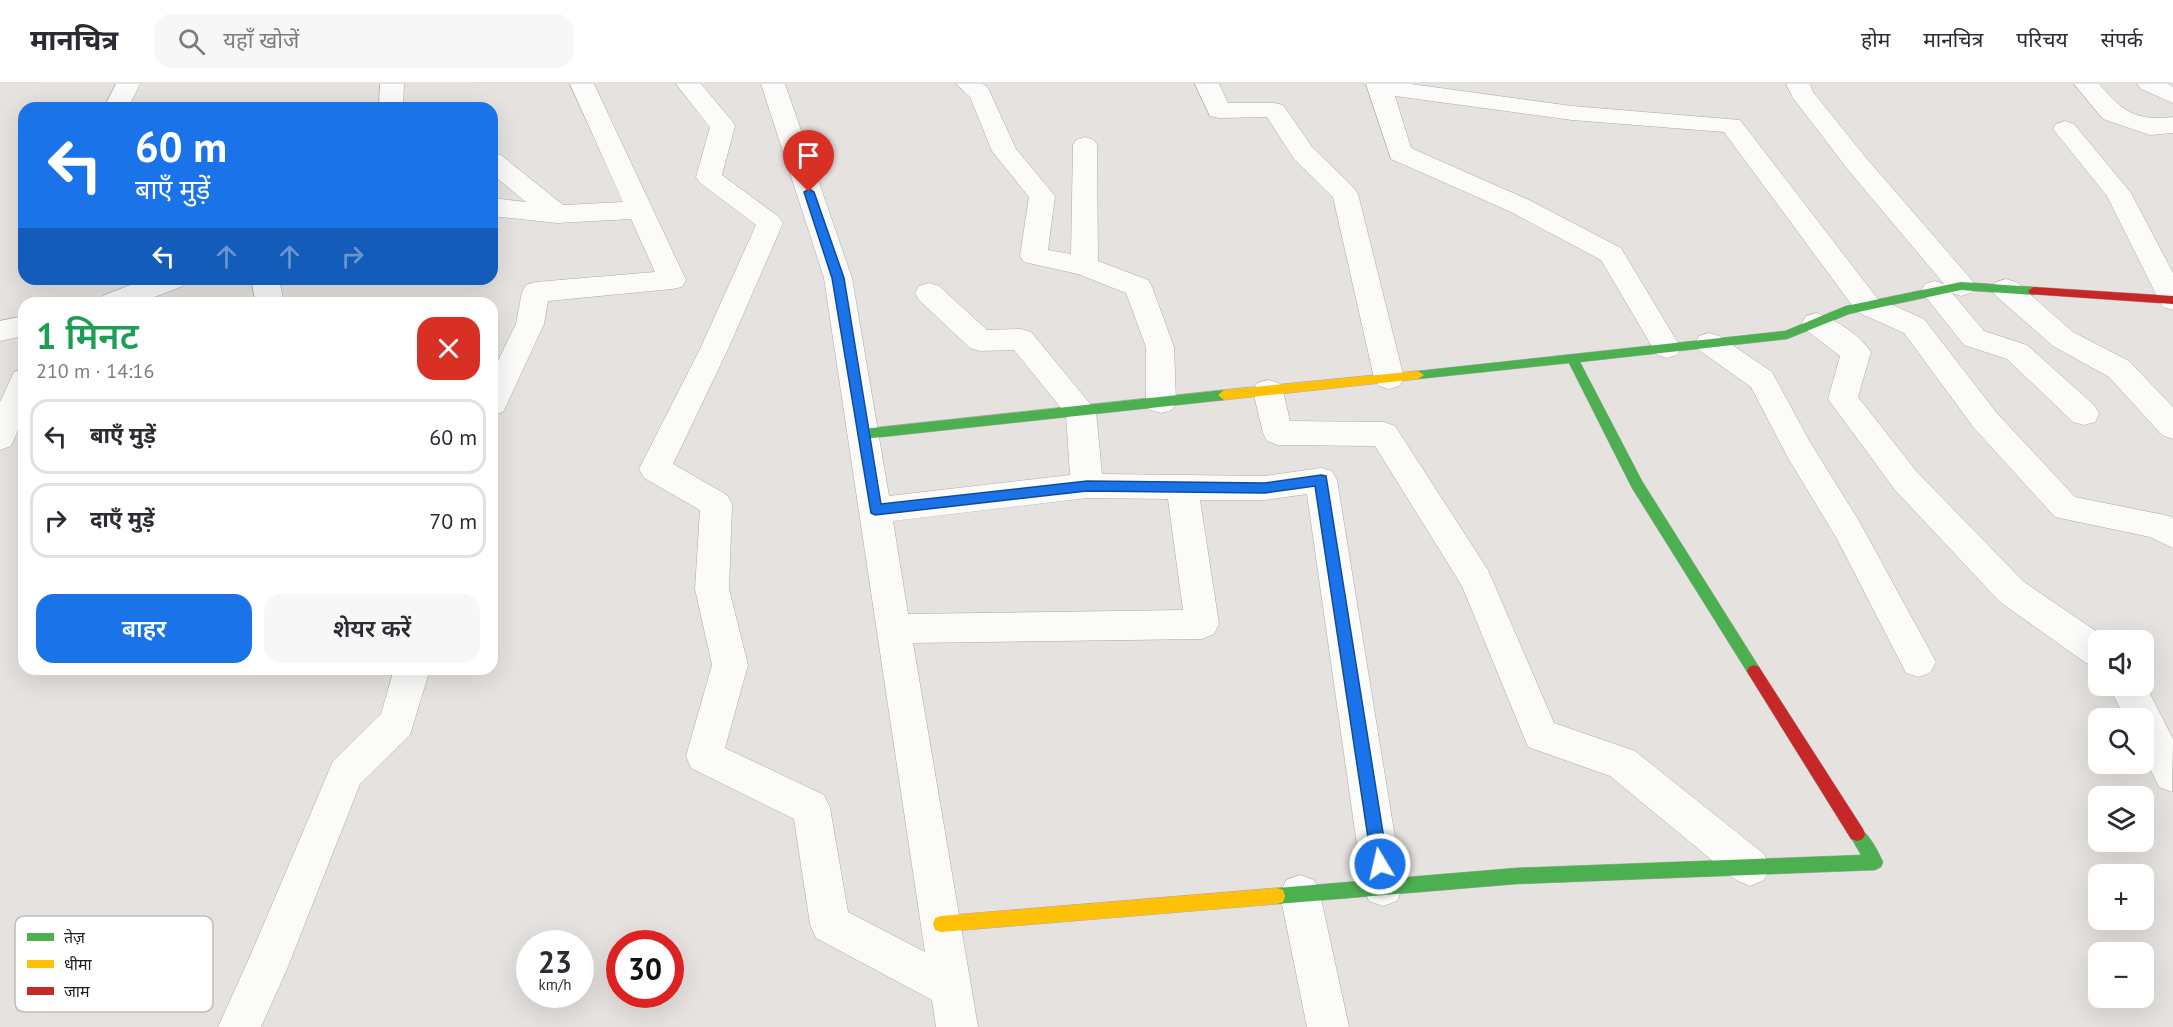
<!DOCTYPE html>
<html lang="hi">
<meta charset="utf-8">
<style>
body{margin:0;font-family:"PT Sans","Noto Sans Devanagari",sans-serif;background:#f7f7f7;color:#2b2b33;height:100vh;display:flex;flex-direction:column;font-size:22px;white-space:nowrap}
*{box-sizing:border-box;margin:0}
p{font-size:20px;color:#7c7c81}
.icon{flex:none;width:33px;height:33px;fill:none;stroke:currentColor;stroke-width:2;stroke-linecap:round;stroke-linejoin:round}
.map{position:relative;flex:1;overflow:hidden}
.sheet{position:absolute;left:18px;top:213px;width:480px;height:378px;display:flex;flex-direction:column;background:#fff;border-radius:18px;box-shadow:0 6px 24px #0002}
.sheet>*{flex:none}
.hud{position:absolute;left:18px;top:18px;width:480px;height:183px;border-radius:18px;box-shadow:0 6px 24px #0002;background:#1a73e8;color:#fff;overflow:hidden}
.tools{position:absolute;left:2088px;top:546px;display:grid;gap:12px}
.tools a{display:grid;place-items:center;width:66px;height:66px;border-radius:12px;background:#fff;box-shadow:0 6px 24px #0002;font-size:30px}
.speed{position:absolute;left:516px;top:846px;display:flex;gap:12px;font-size:30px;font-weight:700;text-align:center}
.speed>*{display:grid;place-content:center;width:78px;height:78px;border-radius:50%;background:#fff;box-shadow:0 6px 24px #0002;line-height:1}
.speed small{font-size:15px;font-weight:400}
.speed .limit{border:9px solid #d22;background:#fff;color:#111}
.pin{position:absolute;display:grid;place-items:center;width:51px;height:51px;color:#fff;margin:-62px -26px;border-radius:50% 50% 50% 0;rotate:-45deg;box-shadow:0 0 6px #0007}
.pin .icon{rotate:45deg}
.me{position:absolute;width:66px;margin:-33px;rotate:351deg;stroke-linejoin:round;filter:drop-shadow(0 0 4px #0008)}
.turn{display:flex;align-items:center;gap:21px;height:126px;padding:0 18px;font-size:27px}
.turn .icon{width:78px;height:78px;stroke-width:2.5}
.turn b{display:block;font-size:42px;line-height:51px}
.lanes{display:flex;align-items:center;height:57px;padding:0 18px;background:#0003;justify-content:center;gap:30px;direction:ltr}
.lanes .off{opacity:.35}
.round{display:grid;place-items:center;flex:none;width:63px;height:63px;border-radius:18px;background:#f7f7f7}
.overview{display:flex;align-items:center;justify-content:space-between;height:102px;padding:0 18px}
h1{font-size:36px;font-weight:600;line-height:45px;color:#1e9e55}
.action{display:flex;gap:12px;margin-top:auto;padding:12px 18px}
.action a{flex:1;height:69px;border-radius:18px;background:#1a73e8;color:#fff;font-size:24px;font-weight:600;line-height:69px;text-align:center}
.action a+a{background:#f7f7f7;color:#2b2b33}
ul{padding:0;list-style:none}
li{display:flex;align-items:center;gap:18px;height:75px;margin:0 12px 9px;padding:0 6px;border:3px solid #e1e1e2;border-radius:18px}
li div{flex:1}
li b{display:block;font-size:22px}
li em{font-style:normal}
header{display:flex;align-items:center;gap:36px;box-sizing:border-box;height:84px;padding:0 30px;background:#fff;border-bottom:2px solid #e1e1e2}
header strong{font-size:28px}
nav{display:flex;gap:33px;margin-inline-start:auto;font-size:21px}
.search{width:420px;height:54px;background:#f7f7f7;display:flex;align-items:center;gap:15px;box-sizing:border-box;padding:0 21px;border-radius:18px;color:#7c7c81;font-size:22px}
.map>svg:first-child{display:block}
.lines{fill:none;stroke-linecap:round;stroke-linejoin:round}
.street-casing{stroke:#adaba9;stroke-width:1}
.fast-casing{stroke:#adaba9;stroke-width:1}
.slow-casing{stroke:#adaba9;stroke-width:1}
.jam-casing{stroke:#adaba9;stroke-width:1}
.street{fill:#fbfbfa;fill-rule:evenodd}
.fast{fill:#4caf50;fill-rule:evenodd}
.slow{fill:#ffc107;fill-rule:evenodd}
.jam{fill:#c62828;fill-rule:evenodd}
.route{fill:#1a73e8;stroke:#114b97;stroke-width:1.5}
.key{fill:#fff;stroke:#bcbcbb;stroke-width:1.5}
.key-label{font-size:16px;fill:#201e1d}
</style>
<header>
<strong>मानचित्र</strong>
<div class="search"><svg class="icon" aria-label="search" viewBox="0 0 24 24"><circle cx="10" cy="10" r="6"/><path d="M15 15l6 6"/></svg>यहाँ खोजें</div>
<nav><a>होम</a><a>मानचित्र</a><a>परिचय</a><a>संपर्क</a></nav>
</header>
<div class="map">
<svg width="2173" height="943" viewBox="0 0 2173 943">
<rect width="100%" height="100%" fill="#e5e2df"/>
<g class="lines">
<defs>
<path id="street" d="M116,0h24l-12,24h-24z
M380,0h24l-1,24h-24z
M570,0h24l92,196 -4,7 -10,2 -124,12 -4,23 -37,80 -4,8 -11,3v-42l24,-49 6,-32 4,-7 10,-3 119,-10 -24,-53 -74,4 -65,-7v-18l34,4 -34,-28v-21l9,2 62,50 60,-3z
M676,0h25l31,37 3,5 -13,49 57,42 4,6 -54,124 -56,117 54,31 5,9 -3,85 19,76 -23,83 99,47 6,13 18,104 77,40 -101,-674 -63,-194h24l67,194 37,218 181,-21 -4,-61 -52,-64 -34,1 -10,-3 -51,-48 -4,-7 4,-7 10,-3 10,3 48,44 34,-1 10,3 65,79 6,63 163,2 56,-8 11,3 5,9 66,407 -6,14 -14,5 -14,-5 -6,-14 -56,-393 -42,6h-65l19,124 -5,10 -12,5 -289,4 65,384h-42l-4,-27 -116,-62 -6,-14 -16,-105 -103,-51 -5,-12 26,-91 -17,-76 5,-79 -56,-32 -5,-9 62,-122 55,-122 -56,-42 -4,-6 14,-50zM1087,414l81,1 15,111 -275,4 -15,-93z
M956,0h27l5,4 28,61 39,47 -7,54 23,4 2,-109 3,-5 9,-3 9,3 3,5 1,116 50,19 4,7 22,60 2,55 -4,8 -11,3 -11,-3 -4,-8v-55l-20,-54 -48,-19 -54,-12 -4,-6 9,-59 -37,-46 -22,-54z
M1195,0h24l9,19h46l9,2 29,42 42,41 4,6 46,184 -5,8 -10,3 -10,-3 -5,-8 -41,-181 -39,-38 -27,-42 -48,1 -9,-2z
M1366,0h45l161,22 168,14 137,178 47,21 72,93 79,85 94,19 4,2v30l-23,-11 -95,-20 -81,-89 -70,-95 -47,-21 -133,-180 -152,-12 -177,-24 16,52 118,52 92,48 60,100 -4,7 -10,3 -10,-3 -56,-95 -90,-48 -120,-53z
M1786,0h24l3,8 54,67 104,120 4,7 -4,7 -10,3 -9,-3 32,38 43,14 68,61 4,8 -4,8 -11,3 -11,-3 -66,-63 -43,-14 -43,-54 4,-7 10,-3 9,3 -95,-113 -56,-73z
M2074,0h25c25,28 35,37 74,33v16l-23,2 -47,-16z
M2137,0h31l5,3v16l-32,-14z
M2065,37l9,3 57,69 42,80v37l-10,-3 -4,-7 -52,-104 -54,-67 3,-5z
M146,195h41l-4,7 -44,17h-41l4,-7z
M251,195h28l5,24h-28z
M2006,195l10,3 57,50 56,29 44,46v32l-11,-4 -53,-58 -56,-31 -57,-50 -4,-7 4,-7z
M1816,229c18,5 45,23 55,39l-13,45 59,75 107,110 85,58h-11v27l-12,-4 -86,-61 -105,-112 -67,-91 12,-43 -34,-26 -4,-7 4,-7z
M24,232v20l-24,5v-20z
M1709,249l10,3 53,36 38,70 49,79 71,130 6,11 -6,11 -12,4 -12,-4 -69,-134 -49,-81 -37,-71 -52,-37 -4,-7 4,-7z
M24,285v48l-13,29 -11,4v-48l14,-30z
M1268,296l11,3 4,8 7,30 94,1 11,4 93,144 66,153 81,28 129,103 6,13 -6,13 -14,6 -14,-6 -126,-104 -82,-29 -66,-161 -87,-140 -97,-1 -11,-4 -4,-8 -10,-42 4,-8z
M394,585h36l-20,66 -50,49 -73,185 -26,58h-43l33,-73 82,-193 48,-47z
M2144,598l29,57 -1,53 -13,-5 -15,-31v-38h-19l-16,-32h35z
M1300,791l14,5 6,14 29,133h-42l-27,-133 6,-14z"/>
<path id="fast" d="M1961,198l73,5 6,4 -6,4 -73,-5 -112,24 -62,25 -207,23 62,119 117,186 2,4 -2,4 -5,2 -5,-2 -117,-187 -63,-125 -151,16 -6,-4 6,-4 367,-40 61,-25z
M1224,306l6,5 -6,5 -361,39 -6,-5 6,-5z
M1857,743c11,4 21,24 26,35l-2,5 -6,3 -359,14 -239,20 -6,-2 -2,-6 2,-6 6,-2 239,-20 345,-13 -12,-21 2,-5z"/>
<path id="slow" d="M1418,287l6,4 -6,4 -194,21 -6,-5 6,-5z
M1277,804l6,2 2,6 -2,6 -6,2 -336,28 -6,-2 -2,-6 2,-6 6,-2z"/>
<path id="jam" d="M2034,203l139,9v8l-143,-10 -2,-3z
M1754,581l5,2 104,162 2,5 -2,5 -6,2 -6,-2 -102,-164 -2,-4 2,-4z"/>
</defs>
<use href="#street" class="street-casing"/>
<use href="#fast" class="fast-casing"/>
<use href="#slow" class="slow-casing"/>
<use href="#jam" class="jam-casing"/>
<use href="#street" class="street"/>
<use href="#fast" class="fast"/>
<use href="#slow" class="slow"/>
<use href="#jam" class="jam"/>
</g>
<path class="route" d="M809,105l5,3 30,86 37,226 206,-23 178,2 56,-8 5,1 62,388 -3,6 -5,2 -6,-2 -2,-6 -57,-378 -50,7 -178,-2 -212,24 -4,-2 -39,-235 -28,-86z"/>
<rect x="15" y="832" width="198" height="96" rx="9" class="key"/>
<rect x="27" y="849" width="27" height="8" fill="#4caf50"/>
<rect x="27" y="876" width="27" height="8" fill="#ffc107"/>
<rect x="27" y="903" width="27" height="8" fill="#c62828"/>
<g class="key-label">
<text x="64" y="859">तेज़</text>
<text x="64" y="886">धीमा</text>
<text x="64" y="913">जाम</text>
</g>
</svg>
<div class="tools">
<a><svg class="icon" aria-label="sound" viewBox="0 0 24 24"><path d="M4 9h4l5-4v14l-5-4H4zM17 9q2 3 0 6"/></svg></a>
<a><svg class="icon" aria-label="search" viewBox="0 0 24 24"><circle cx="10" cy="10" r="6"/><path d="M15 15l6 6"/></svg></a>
<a><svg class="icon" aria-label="layers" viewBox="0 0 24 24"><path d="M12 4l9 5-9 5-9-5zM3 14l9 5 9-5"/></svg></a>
<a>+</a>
<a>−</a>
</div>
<div class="speed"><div>23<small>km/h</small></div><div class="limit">30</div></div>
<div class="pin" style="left:809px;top:108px;background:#d93025"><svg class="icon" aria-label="arrive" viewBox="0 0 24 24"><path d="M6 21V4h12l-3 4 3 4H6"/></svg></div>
<svg class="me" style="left:1380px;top:780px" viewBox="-20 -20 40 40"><circle r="17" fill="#1a73e8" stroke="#fff" stroke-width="3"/><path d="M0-11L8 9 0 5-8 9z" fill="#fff"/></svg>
<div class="hud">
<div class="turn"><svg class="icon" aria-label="left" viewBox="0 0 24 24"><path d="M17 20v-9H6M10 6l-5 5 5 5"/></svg><div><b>60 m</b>बाएँ मुड़ें</div></div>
<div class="lanes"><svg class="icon" aria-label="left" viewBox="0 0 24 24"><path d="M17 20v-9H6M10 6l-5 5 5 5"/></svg><svg class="icon off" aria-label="ahead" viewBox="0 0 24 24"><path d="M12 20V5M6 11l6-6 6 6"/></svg><svg class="icon off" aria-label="ahead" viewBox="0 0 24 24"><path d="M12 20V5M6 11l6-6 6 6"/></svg><svg class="icon off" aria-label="right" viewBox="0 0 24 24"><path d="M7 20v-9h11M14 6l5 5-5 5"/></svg></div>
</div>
<section class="sheet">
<div class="overview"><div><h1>1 मिनट</h1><p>210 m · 14:16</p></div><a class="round" style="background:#d93025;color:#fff"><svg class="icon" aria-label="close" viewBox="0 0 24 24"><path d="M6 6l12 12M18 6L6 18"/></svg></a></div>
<ul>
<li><svg class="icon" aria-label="left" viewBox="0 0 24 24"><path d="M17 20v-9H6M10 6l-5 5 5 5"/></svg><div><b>बाएँ मुड़ें</b></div><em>60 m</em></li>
<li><svg class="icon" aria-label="right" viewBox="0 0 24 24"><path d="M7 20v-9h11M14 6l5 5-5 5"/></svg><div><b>दाएँ मुड़ें</b></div><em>70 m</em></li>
</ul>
<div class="action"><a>बाहर</a><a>शेयर करें</a></div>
</section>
</div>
